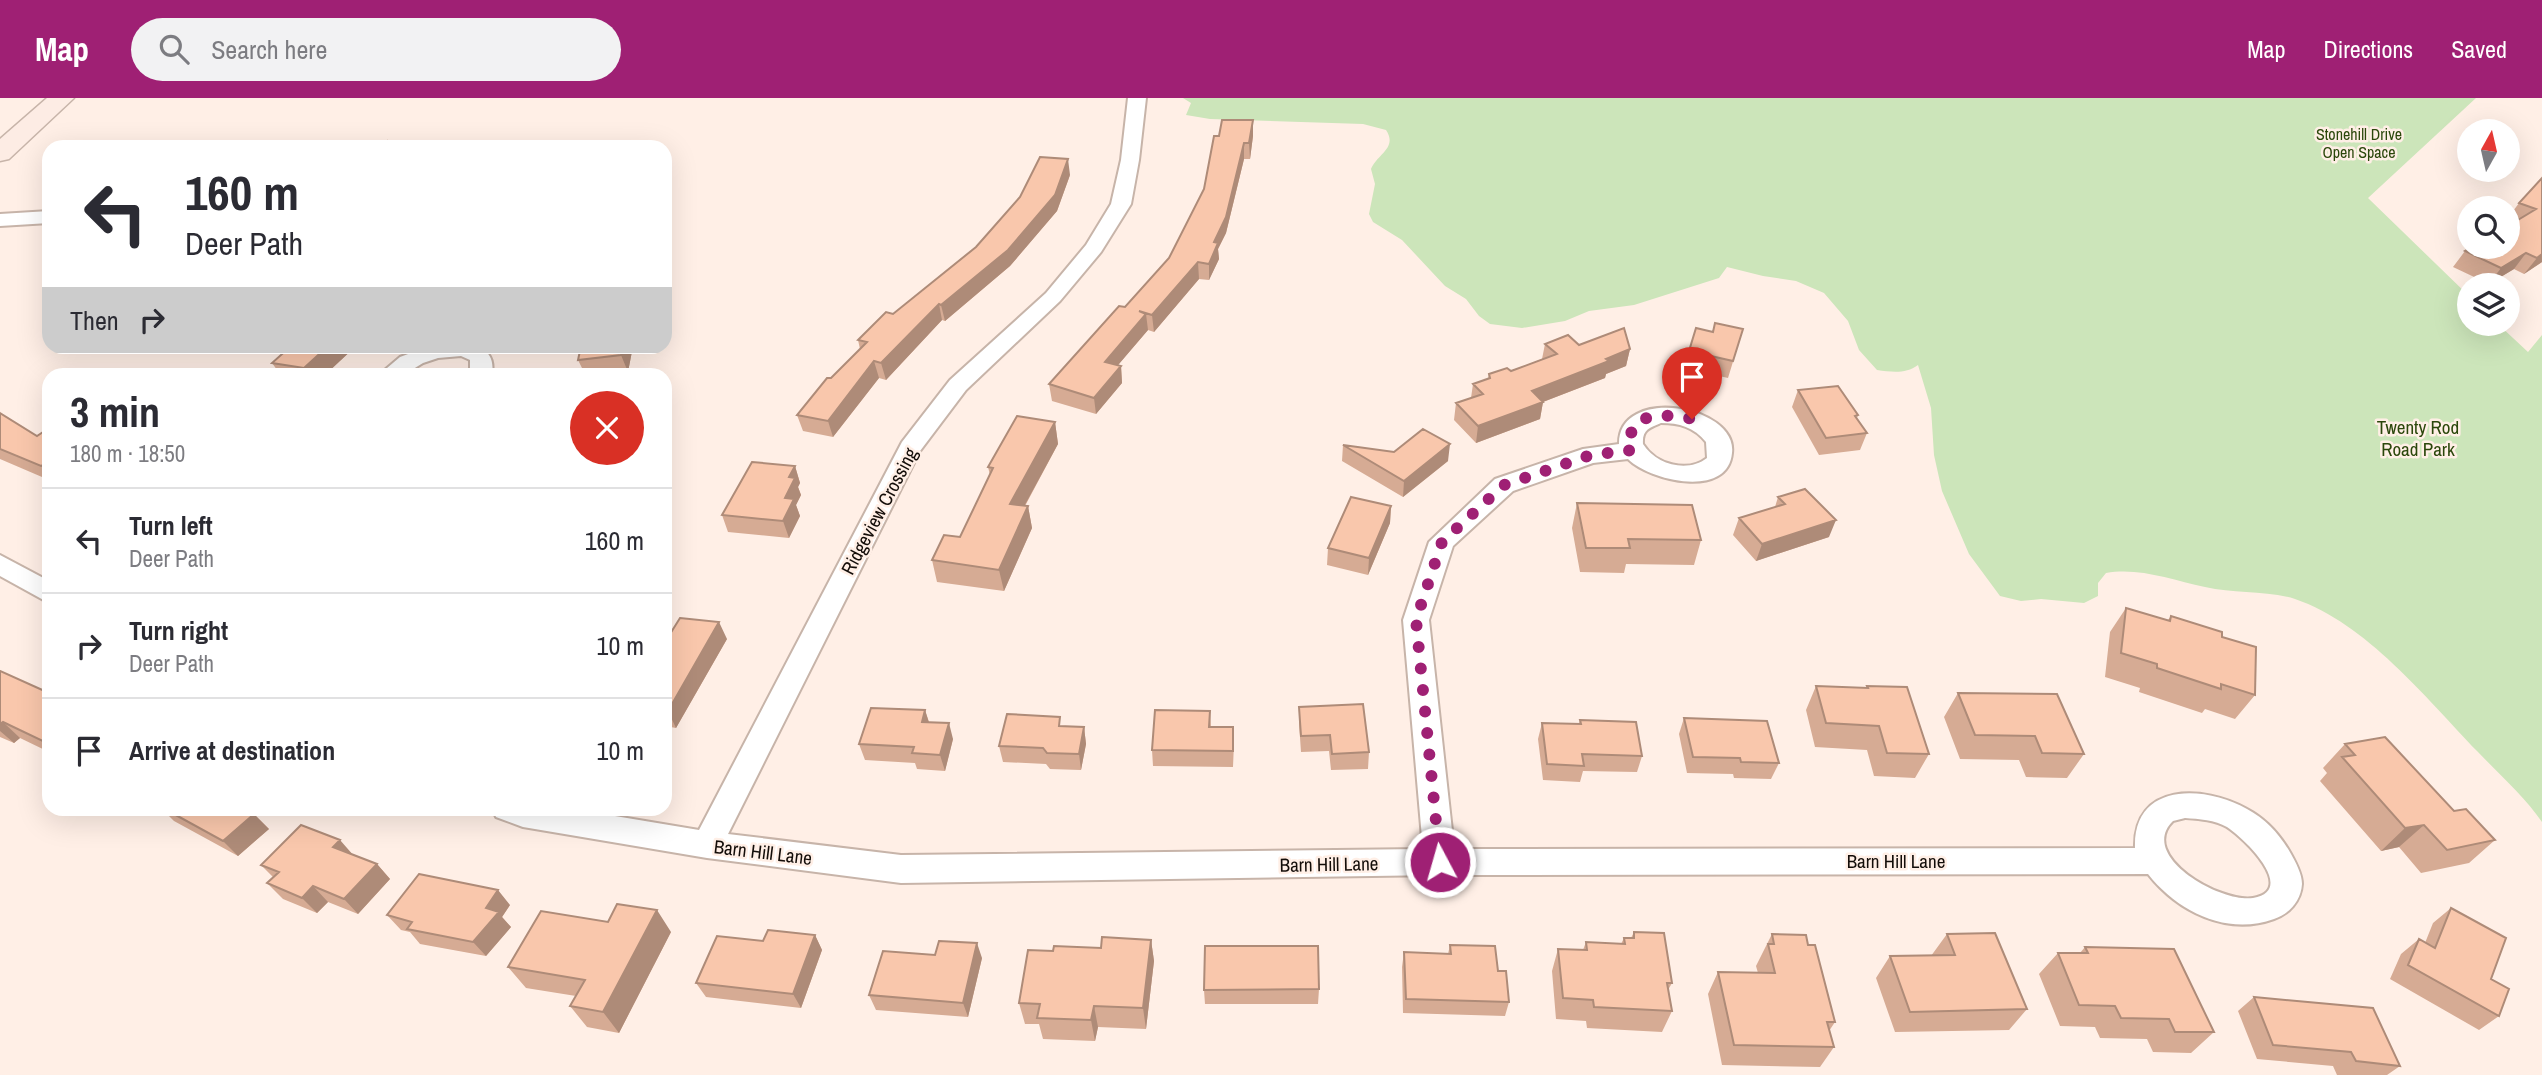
<!DOCTYPE html>
<meta charset="utf-8">
<style>
body{margin:0;font-family:"Archivo Narrow",sans-serif;background:#f2f2f3;color:#2b2b33;height:100vh;display:flex;flex-direction:column;font-size:26px;white-space:nowrap}
*{box-sizing:border-box;margin:0}
p{font-size:23px;color:#7c7c81}
.icon{flex:none;width:38px;height:38px;fill:none;stroke:currentColor;stroke-width:2;stroke-linecap:round;stroke-linejoin:round}
.map{position:relative;flex:1;overflow:hidden}
.panel{position:absolute;left:42px;top:270px;width:630px;height:448px;display:flex;flex-direction:column;background:#fff;border-radius:21px;box-shadow:0 7px 28px #0002}
.panel>*{flex:none}
.banner{position:absolute;left:42px;top:42px;width:630px;height:214px;border-radius:21px;box-shadow:0 7px 28px #0002;background:#fff;color:#2b2b33;overflow:hidden}
.needle{width:46px;rotate:8deg}
.tools{position:absolute;left:2457px;top:21px;display:grid;gap:14px}
.tools a{display:grid;place-items:center;width:63px;height:63px;border-radius:50%;background:#fff;box-shadow:0 7px 28px #0002;font-size:35px}
.pin{position:absolute;display:grid;place-items:center;width:60px;height:60px;color:#fff;margin:-72px -30px;border-radius:50% 50% 50% 0;rotate:-45deg;box-shadow:0 0 7px #0007}
.pin .icon{rotate:45deg}
.me{position:absolute;width:77px;margin:-38px;rotate:354deg;stroke-linejoin:round;filter:drop-shadow(0 0 5px #0008)}
.turn{display:flex;align-items:center;gap:24px;height:147px;padding:0 28px;font-size:32px}
.turn .icon{width:91px;height:91px;stroke-width:2.5}
.turn b{display:block;font-size:49px;line-height:60px}
.then{display:flex;align-items:center;height:66px;padding:0 28px;background:#0003;gap:14px;font-size:26px}
.round{display:grid;place-items:center;flex:none;width:74px;height:74px;border-radius:37px;background:#f2f2f3}
.headline{display:flex;align-items:center;justify-content:space-between;height:119px;padding:0 28px}
h1{font-size:42px;font-weight:800;line-height:52px}
ul{padding:0;list-style:none}
li{display:flex;align-items:center;gap:21px;height:105px;padding:0 28px;border-top:2px solid #e1e1e2}
li div{flex:1}
li b{display:block;font-size:26px}
li em{font-style:normal}
header{display:flex;align-items:center;gap:42px;box-sizing:border-box;height:98px;padding:0 35px;background:#9f2074;color:#fff}
header strong{font-size:33px}
nav{display:flex;gap:38px;margin-inline-start:auto;font-size:24px}
.search{width:490px;height:63px;background:#f2f2f3;display:flex;align-items:center;gap:18px;box-sizing:border-box;padding:0 24px;border-radius:38px;color:#7c7c81;font-size:26px}
.map>svg:first-child{display:block}
.green{fill:#cce5ba}
.lines{fill:none;stroke-linecap:round;stroke-linejoin:round}
.street-casing{stroke:#c7b4a9;stroke-width:4}
.secondary-casing{stroke:#c7b4a9;stroke-width:3}
.street{fill:#fff;fill-rule:evenodd}
.secondary{fill:#fdece4;fill-rule:evenodd}
.wall{fill:#d6ab94}
.shaded-wall{fill:#ae8b78}
.building{fill:#f9c7ac;stroke:#ae8b78;stroke-width:2}
.route{stroke:#9f2074;stroke-width:12;stroke-dasharray:0 21.6}
.labels{text-anchor:middle;stroke-width:5;stroke-linejoin:round;paint-order:stroke}
.far-park-label{font-size:16px;fill:#2b470b;stroke:#ffefe6}
.park-label{font-size:19px;fill:#2b470b;stroke:#ffefe6}
.street-label{font-size:19px;fill:#130d09;stroke:#ffefe6}
</style>
<header>
<strong>Map</strong>
<div class="search"><svg class="icon" aria-label="search" viewBox="0 0 24 24"><circle cx="10" cy="10" r="6"/><path d="M15 15l6 6"/></svg>Search here</div>
<nav><a>Map</a><a>Directions</a><a>Saved</a></nav>
</header>
<div class="map">
<svg width="2542" height="977" viewBox="0 0 2542 977">
<rect width="100%" height="100%" fill="#ffefe6"/>
<path class="green" d="M1183,0h1293l-108,100 101,98v28h29l30,28 14,-17v487c-18,-26 -43,-48 -65,-71 -51,-53 -111,-128 -182,-152 -29,-9 -61,-5 -90,-12 -33,-7 -66,-20 -99,-14l-8,10v13l-14,7 -43,-4 -20,2 -21,-5 -31,-42 -27,-63 -8,-36 -3,-47 -13,-43c-12,9 -26,7 -41,5l-18,-20 -11,-29 -24,-28 -28,-12 -33,-5 -36,-9 -8,11 -85,27 -45,6 -24,10 -43,7 -32,-4 -11,-8 -13,-17 -21,-13 -43,-46 -29,-18 -4,-8 6,-30 -4,-15c6,-15 27,-21 15,-39l-23,-6 -153,-5 -24,-4 5,-12z"/>
<g class="lines">
<defs>
<path id="street" d="M1128,0h18l-7,62 -8,44 -30,48 -41,49 -94,89 -46,61 -192,383 173,21 522,-6 -20,-229 26,-78 66,-63 88,-30 36,-5c-1,-59 119,-39 113,9 -4,46 -82,28 -104,6l-35,4 -80,28 -60,55 -24,74 25,229 681,-1c-2,-66 69,-63 112,-39 19,10 34,27 44,45 5,9 11,20 11,30 -1,17 -13,30 -28,35 -47,17 -96,-7 -126,-45l-708,1 -539,8 -194,-25 -184,-31 -27,-10 -4,-9h75l132,22 203,-388 48,-62 96,-87 40,-48 25,-41 10,-44zM1661,325c18,0 33,4 45,19l1,16c-19,15 -51,7 -64,-14 -1,-14 6,-16 18,-21zM2185,720c14,1 30,2 42,9 17,11 71,63 26,71 -32,5 -116,-42 -80,-77z
M49,113v12l-49,3v-12z
M427,249c25,-1 71,-11 65,27h-22v-14l-9,-4 -23,2 -15,5 -18,11h-25l20,-17z
M0,457l49,26v22l-49,-27z"/>
<path id="secondary" d="M47,0h27l-65,61 -9,2v-22z"/>
</defs>
<use href="#street" class="street-casing"/>
<use href="#secondary" class="secondary-casing"/>
<use href="#street" class="street"/>
<use href="#secondary" class="secondary"/>
</g>
<path class="wall" d="M1219,38h34l-3,23h-6l-18,74 -8,16 1,10 -10,21 -10,-1 -45,53 -6,-2 -30,35 3,1 1,17 -26,31 -44,-13 -3,-17 76,-77 44,-49 35,-69z
M1070,77l-13,36 -47,55 -65,55 -3,-1 -56,60 -7,-2 -46,59 -30,-6 -6,-16 63,-66 -2,-9 35,-26z
M2542,80v84l-18,12 -10,-5 -25,15 -36,-17 12,-16 50,-30 -7,-2v-1l11,-15z
M1743,231l-15,49 -44,-10 5,-17 24,-19z
M1545,246l34,1 51,4 -4,17 -20,8 -1,4 -62,24 -3,17 -64,24 -22,-23 2,-17 15,-5 2,-14 15,-5 1,-5 22,-3 31,-12z
M291,248h65l-30,28h-46l-8,-11z
M581,248h52l-5,26 -24,2h-19l-7,-14z
M1798,292l60,25 -1,3 10,15 -7,17 -41,5 -27,-48z
M0,315l37,23 12,-2v46l-49,-21z
M1055,324l3,22 -33,62h3l4,22 -28,63 -67,-9 -5,-22 28,-23 30,-62 -2,-8z
M1343,347l105,16 -45,36 -61,-36z
M795,368l5,17 -2,4 3,8 -5,10 4,11 -11,22 -61,-6 -6,-17z
M1778,399l51,40 -73,24 -23,-26 6,-17 36,-11z
M1577,405l124,37 -7,25 -68,-1 -2,9 -44,-1 -8,-44z
M1391,408l-1,17 -22,52 -41,-10 1,-17z
M2126,510l42,12 3,-4 51,21 33,58 -20,24 -30,-10 -3,4 -63,-21 1,-4 -35,-11 5,-45z
M727,541l-51,89 -11,-2v-84z
M0,573l49,22v59l-29,-14 -6,5 -14,-6z
M1816,588l50,2 1,-2 62,68 -14,24 -41,-2 -7,-26 -52,-3 -9,-37z
M1958,595l126,61 -17,24 -41,-1 -7,-17 -59,-1 -16,-42z
M1299,609l70,45 -1,17 -37,1 -2,-19 -28,1 -2,-29z
M925,612l4,12 24,17 -8,32 -28,-2 -2,-6 -50,-3 -6,-16z
M1210,613l1,16 23,16 -1,24 -80,-1 -1,-16z
M1684,620l95,45 -8,16 -37,-1 -1,-4 -46,-1 -8,-39z
M1580,622l62,36 -5,16 -54,-1 -3,11 -37,-2 -5,-41 4,-16 37,1z
M1062,628l22,1 2,17 -5,26 -31,-1 -4,-5 -43,-2 -4,-16z
M2345,646l109,67 41,29 -26,23 -48,10 -22,-26 -18,4 -61,-70 7,-8 -4,-5z
M161,710h93l-3,4 3,2 15,15 -31,27 -64,-35z
M352,756l25,10 13,15 -32,35 -30,-12 -11,11 -34,-14 -16,-16 6,-6 -12,-12z
M510,807l-8,12 9,10 -25,29 -66,-12 -10,-12 -9,-2 -14,-15z
M2451,810l40,71 8,37 -20,14 -89,-51 11,-25 18,-15 6,4 8,-20z
M671,834l-52,101 -32,-6 -17,-21 6,-10 -50,-8 -18,-21z
M1634,834l38,51 -4,7 4,21 -10,21 -75,-4 -1,-7 -30,-2 -4,-48 6,-22 25,1 3,-8 35,2 3,-6h7z
M1772,836l36,11 27,77 -6,9 5,16 -14,20 -98,-2 -14,-71 10,-22 40,1 -2,-7z
M1947,836l80,75 -18,21 -114,2 -19,-54 14,-22h41z
M815,837l7,15 -21,58 -95,-11 -10,-14 67,-42z
M1151,842l3,21 -8,68 -48,-2 -3,14 -52,-2 -4,-15h-14l-6,-21 34,-52 48,-3z
M1450,847l48,26 11,31 -4,14 -102,-3 -1,-46 2,-15 44,2z
M2085,849l129,85 -23,21 -38,-1 -6,-13 -47,-1 -5,-11 -35,-1 -21,-52 19,-21h22z
M982,860l-14,59 -92,-7 -7,-15z
M1319,891l-1,15h-113l-1,-14z
M2254,899l146,69 -13,9h-50l-4,-9 -76,-7 -19,-48z"/>
<path class="shaded-wall" d="M1253,22v16l-3,23 -1,-16z
M1244,45v16l-18,74 -8,16 1,10 -10,21v-16l5,-22z
M1068,61l2,16 -13,36 -47,55 -65,55 -4,-16z
M2526,155l-12,16 -25,15 12,-16z
M2542,156v8l-18,12 13,-16z
M1198,164l1,17 -45,53 -2,-17z
M939,206l3,16 -56,60 -5,-17z
M1146,216l2,16 -41,48 -2,-16z
M328,248h28l-30,28h-18l-4,-6z
M623,248h10l-5,26 -7,-17z
M1630,251l-4,17 -20,8 -1,4 -70,27 8,-3 -3,17 -64,24 2,-17 54,-35z
M874,263l5,17 -46,59 -5,-16z
M1121,268l1,17 -26,31 -2,-16z
M1055,324l3,22 -44,81 -4,-21z
M1450,346l-2,17 -45,36 1,-16z
M49,363v14l-8,-9z
M795,368l5,17 -2,4 3,8 -5,10 4,11 -11,22 -6,-17 2,-23 4,-21z
M1028,408l4,22 -28,63 -5,-21z
M1391,408l-1,17 -22,52 1,-17z
M1836,422l-7,17 -73,24 6,-17z
M719,524l8,17 -51,89 -8,-17z
M925,612l5,16 -8,-4z
M3,624l17,16 -6,5 -14,-12v-7z
M949,625l4,16 -8,32 -5,-16z
M1084,629l2,17 -5,26 -2,-16z
M237,710h17l1,1 -10,8z
M254,716l15,15 -31,27 -15,-15z
M2424,727l-25,22 -18,4 24,-23z
M340,742l14,16 -21,-9z
M377,766l13,15 -32,35 -14,-15z
M313,788l15,16 -11,11 -15,-15z
M498,792l12,15 -8,12 9,10 -25,29 -13,-14 13,-34z
M657,812l14,22 -52,101 -16,-21z
M815,837l7,15 -21,58 -8,-14z
M1151,842l3,21 -8,68 -3,-21z
M977,845l5,15 -14,59 -5,-14z
M1094,908l4,21 -3,14 -4,-21z"/>
<path class="building" d="M1222,22h31l-4,23h-5l-18,74 -12,25 4,1 -9,21 -11,-2 -46,53 -13,-4 7,3 -41,48 16,4 -27,32 -45,-14 70,-78 6,1 44,-49 35,-69 10,-53h5z
M387,43l1,6h-29z
M1040,59l28,2 -13,36 -47,55 -67,55 -2,-1 -58,59 -7,-2 -46,60 -31,-6 30,-37h4l36,-36 -9,-2 28,-28 7,2 83,-67 44,-50z
M2542,80v76l-5,4 -11,-5 -25,15 -36,-17 7,-4h36v-21l28,-17 -17,-6z
M1715,225l28,6 -10,32 -44,-10 7,-23 17,4z
M1624,230l6,21 -24,10 3,2 -77,30 11,11 -65,24 -22,-23 27,-9 -10,-10 17,-6 -1,-4 18,-6 4,3 46,-17 -12,-10 23,-9 11,10z
M291,248h37l-24,22 -32,-5z
M581,248h42l-2,9 -43,5z
M1838,288l20,29 -3,1 12,17 -41,5 -28,-48z
M0,315l37,23 6,-4 6,2v27l-8,5 -41,-17z
M1017,318l38,6 -45,82 18,2 -29,64 -67,-10 12,-25 16,2 33,-69 -5,-1z
M1423,331l27,15 -46,37 -61,-36 51,7z
M752,364l43,4 -6,11 6,1 -10,20 9,1 -11,22 -61,-6z
M1805,391l31,31 -74,24 -23,-26 46,-14 -7,-7z
M1351,399l40,9 -22,52 -41,-10z
M1577,405l115,2 9,35 -73,-1 2,9h-44z
M2126,510l44,13 1,-5 51,16v5l34,10 -1,48 -34,-11v5l-64,-21v-4l-36,-11z
M680,520l39,4 -51,89h-3v-69z
M0,573l49,22v51l-46,-22 -3,2z
M1816,588l52,2 -1,-2 40,1 22,67 -42,-1 -8,-27 -53,-3z
M1958,595l99,1 27,60 -42,-1 -7,-17 -60,-1z
M1363,606l6,48 -37,2 -2,-19 -29,1 -2,-29z
M871,610l54,2 -3,12 27,1 -9,32 -28,-2 2,-6 -55,-3z
M1155,612l55,1 -1,16h24v24l-81,-1z
M1007,616l53,3 -1,9 25,1 -5,27 -32,-1 -4,-5 -44,-2z
M1684,620l83,3 12,42 -38,-1 -1,-4 -47,-1z
M1580,622l56,2 6,34 -60,-2 2,12 -37,-2 -5,-41 39,1z
M2385,639l69,74 12,-2 29,31 -48,10 -23,-25 -19,3 -63,-71 13,-2 -10,-11z
M163,710h81l10,6 -31,27z
M301,727l39,15 -7,7 44,17 -33,35 -31,-13 -11,12 -35,-15 12,-11 -18,-7z
M419,776l79,16 -12,18 13,4 -26,30 -66,-13 5,-7 -25,-7z
M617,806l40,6 -54,102 -33,-6 15,-26 -77,-13 33,-56 67,11z
M2451,810l55,30 -15,41 18,10 -10,27 -91,-51 11,-26 16,9z
M768,832l47,5 -22,59 -97,-11 21,-47 46,5z
M1634,834l30,1 8,50h-5l5,28 -78,-4 -1,-7 -30,-2 -5,-49 29,1 -1,-8 39,2 -1,-6h10z
M1995,835l32,76 -117,3 -20,-56 65,-1 -8,-21z
M1772,836l34,1 2,10h7l20,77h-8l7,25 -100,-2 -16,-73 57,1 -7,-29h6z
M1102,839l49,3 -8,68 -49,-2 -3,14 -54,-2 3,-14 -21,-1 9,-53 25,1 1,-5 47,2z
M939,843l38,2 -14,60 -94,-8 14,-44 52,4z
M1450,847l45,1 3,25h8l3,31 -103,-3 -2,-47 47,2z
M1205,848h113l1,43 -115,1z
M2085,849l89,2 40,83h-39l-6,-13 -48,-1 -6,-12 -36,-1 -21,-52h30z
M2254,899l119,11 27,58 -44,-5 -5,-9 -78,-7z"/>
<g class="lines">
<path class="route" d="M1440,764l-24,-242 26,-78 62,-57 87,-30 42,-5c-13,-39 34,-37 59,-31"/>
</g>
<g class="labels">
<g class="far-park-label">
<text x="2359" y="42">Stonehill Drive<tspan x="2359" dy="18">Open Space</tspan></text>
</g>
<g class="park-label">
<text x="2418" y="336">Twenty Rod<tspan x="2418" dy="22">Road Park</tspan></text>
</g>
<g class="street-label">
<text transform="translate(879 413) rotate(-62)" y="7">Ridgeview Crossing</text>
<text transform="translate(763 754) rotate(7)" y="7">Barn Hill Lane</text>
<text x="1896" y="770">Barn Hill Lane</text>
<text transform="translate(1329 766) rotate(-1)" y="7">Barn Hill Lane</text>
</g>
</g>
</svg>
<div class="tools">
<a><svg class="needle" viewBox="-14 -14 28 28"><path d="M0-13l5 13h-10z" fill="#e53935"/><path d="M0 13l5-13h-10z" fill="#7c7c81"/></svg></a>
<a><svg class="icon" aria-label="search" viewBox="0 0 24 24"><circle cx="10" cy="10" r="6"/><path d="M15 15l6 6"/></svg></a>
<a><svg class="icon" aria-label="layers" viewBox="0 0 24 24"><path d="M12 4l9 5-9 5-9-5zM3 14l9 5 9-5"/></svg></a>
</div>
<div class="pin" style="left:1692px;top:321px;background:#d93025"><svg class="icon" aria-label="arrive" viewBox="0 0 24 24"><path d="M6 21V4h12l-3 4 3 4H6"/></svg></div>
<svg class="me" style="left:1440px;top:764px" viewBox="-20 -20 40 40"><circle r="17" fill="#9f2074" stroke="#fff" stroke-width="3"/><path d="M0-11L8 9 0 5-8 9z" fill="#fff"/></svg>
<div class="banner">
<div class="turn"><svg class="icon" aria-label="left" viewBox="0 0 24 24"><path d="M17 20v-9H6M10 6l-5 5 5 5"/></svg><div><b>160 m</b>Deer Path</div></div>
<div class="then">Then<svg class="icon" aria-label="right" viewBox="0 0 24 24"><path d="M7 20v-9h11M14 6l5 5-5 5"/></svg></div>
</div>
<section class="panel">
<div class="headline"><div><h1>3 min</h1><p>180 m · 18:50</p></div><a class="round" style="background:#d93025;color:#fff"><svg class="icon" aria-label="close" viewBox="0 0 24 24"><path d="M6 6l12 12M18 6L6 18"/></svg></a></div>
<ul>
<li><svg class="icon" aria-label="left" viewBox="0 0 24 24"><path d="M17 20v-9H6M10 6l-5 5 5 5"/></svg><div><b>Turn left</b><p>Deer Path</p></div><em>160 m</em></li>
<li><svg class="icon" aria-label="right" viewBox="0 0 24 24"><path d="M7 20v-9h11M14 6l5 5-5 5"/></svg><div><b>Turn right</b><p>Deer Path</p></div><em>10 m</em></li>
<li><svg class="icon" aria-label="arrive" viewBox="0 0 24 24"><path d="M6 21V4h12l-3 4 3 4H6"/></svg><div><b>Arrive at destination</b></div><em>10 m</em></li>
</ul>
</section>
</div>
